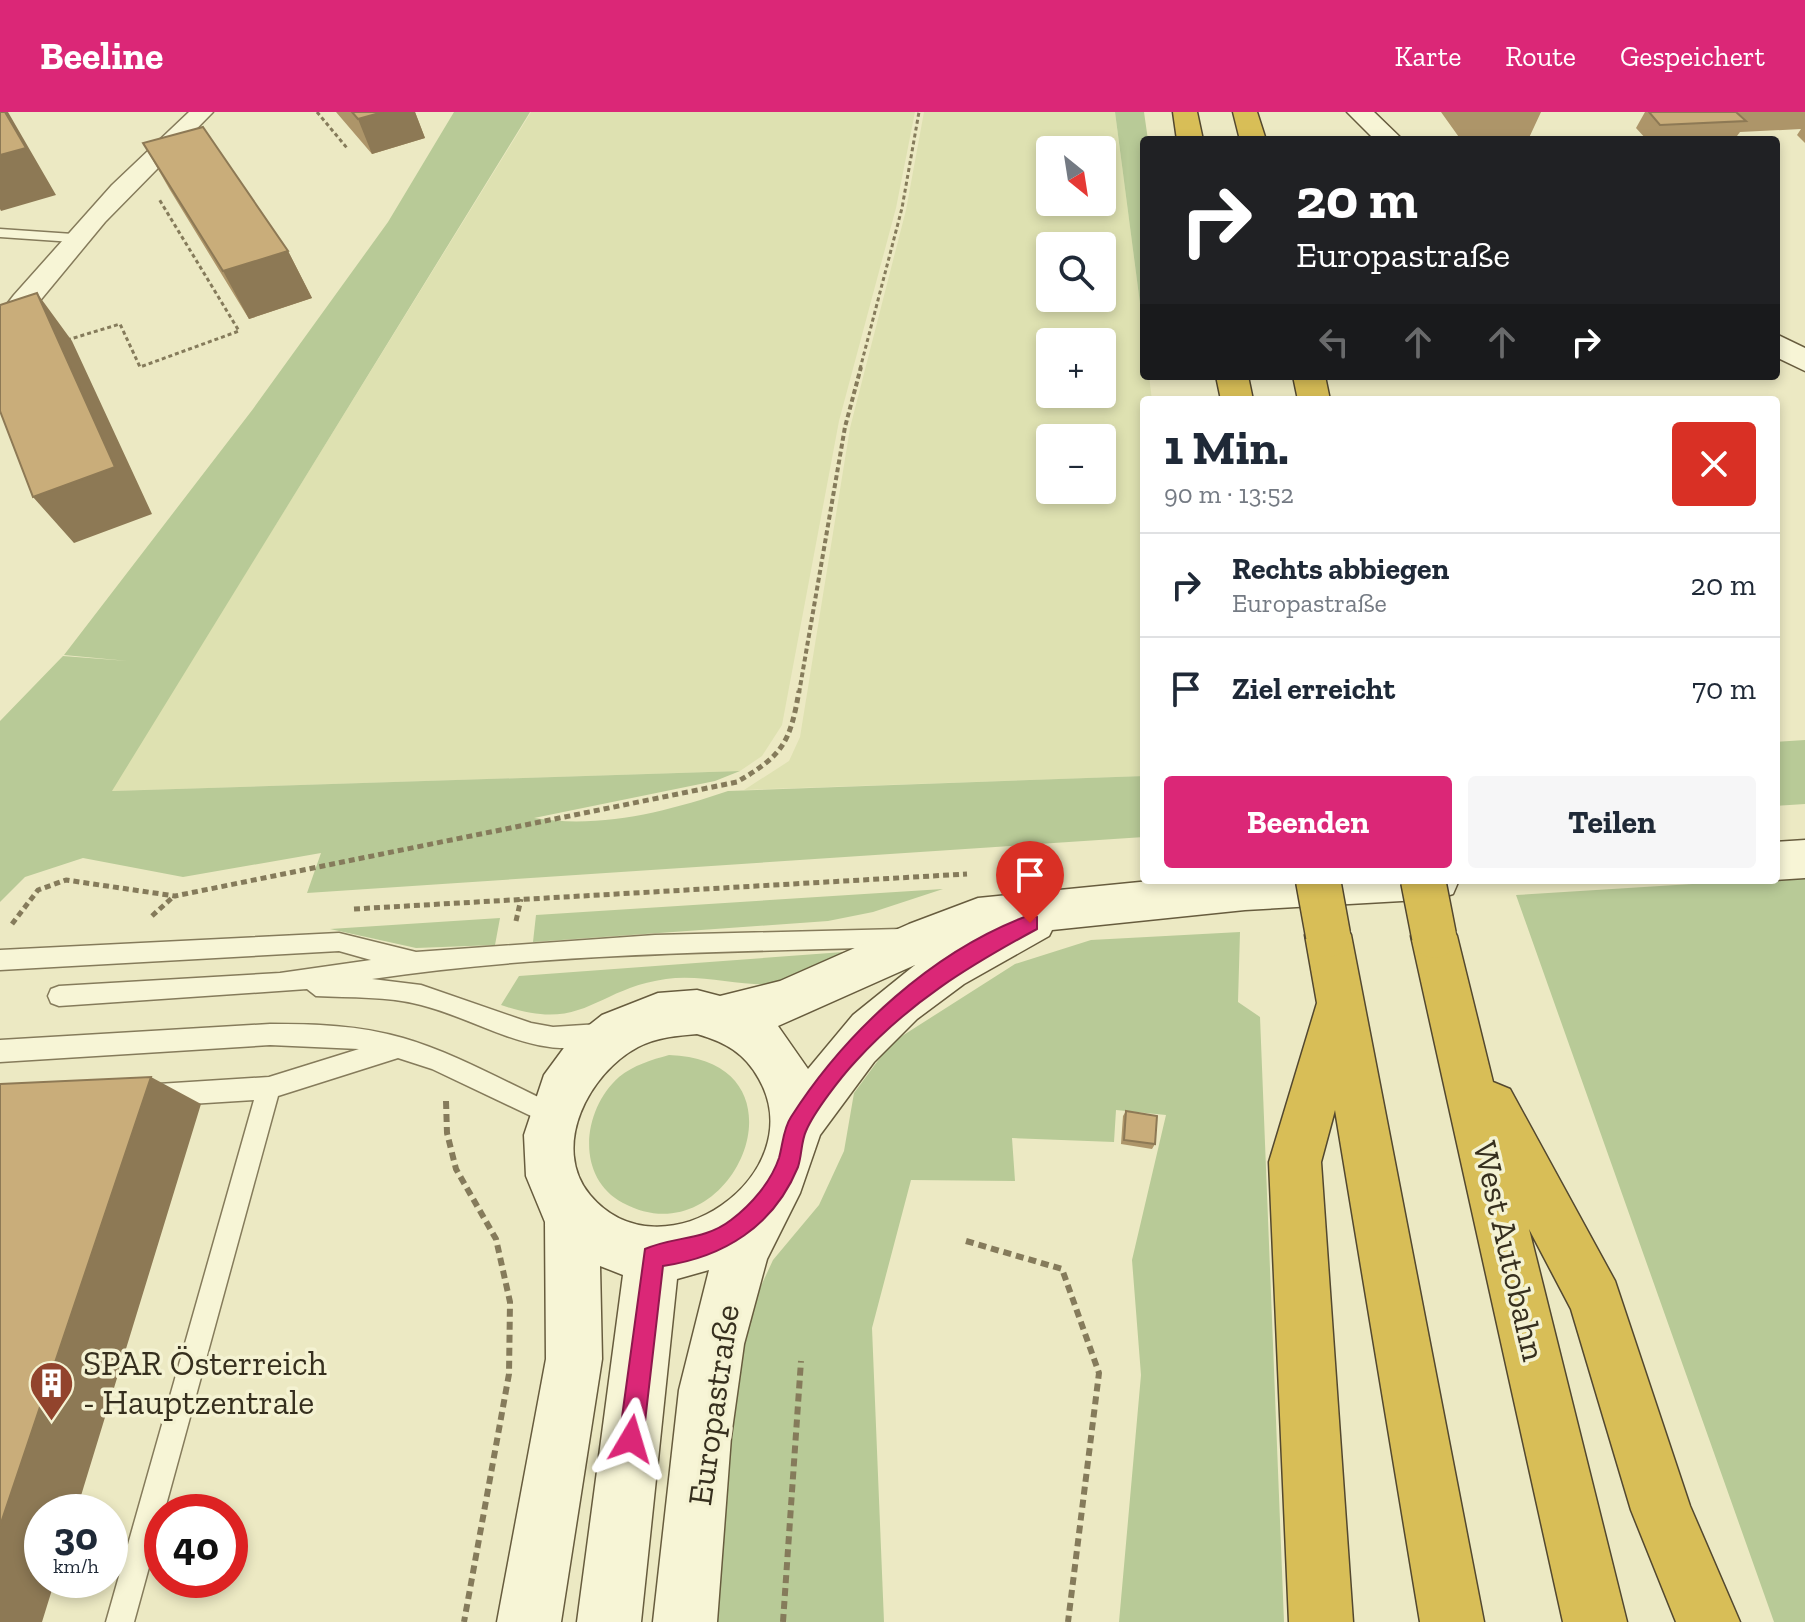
<!DOCTYPE html>
<html lang="de">
<meta charset="utf-8">
<style>
body{margin:0;font-family:"Zilla Slab",serif;background:#f6f6f7;color:#1f2937;height:100vh;display:flex;flex-direction:column;font-size:30px;white-space:nowrap}
*{box-sizing:border-box;margin:0}
p{font-size:26px;color:#747a83}
.icon{flex:none;width:44px;height:44px;fill:none;stroke:currentColor;stroke-width:2;stroke-linecap:round;stroke-linejoin:round}
.map{position:relative;flex:1;overflow:hidden}
.drawer{position:absolute;left:1140px;top:284px;width:640px;height:488px;display:flex;flex-direction:column;background:#fff;border-radius:8px;box-shadow:0 4px 12px #0003}
.drawer>*{flex:none}
.hud{position:absolute;left:1140px;top:24px;width:640px;height:244px;border-radius:8px;box-shadow:0 4px 12px #0003;background:#202124;color:#fff;overflow:hidden}
.needle{width:52px;rotate:150deg}
.controls{position:absolute;left:1036px;top:24px;display:grid;gap:16px}
.controls a{display:grid;place-items:center;width:80px;height:80px;border-radius:8px;background:#fff;box-shadow:0 4px 12px #0003;font-size:40px}
.speed{position:absolute;left:24px;top:1382px;display:flex;gap:16px;font-size:40px;font-weight:700;text-align:center}
.speed>*{display:grid;place-content:center;width:104px;height:104px;border-radius:50%;background:#fff;box-shadow:0 4px 12px #0003;line-height:1}
.speed small{font-size:20px;font-weight:400}
.speed .limit{border:12px solid #d22;background:#fff;color:#111}
.pin{position:absolute;display:grid;place-items:center;width:68px;height:68px;color:#fff;margin:-82px -34px;border-radius:50% 50% 50% 0;rotate:-45deg;box-shadow:0 0 8px #0007}
.pin .icon{rotate:45deg}
.me{position:absolute;width:88px;margin:-44px;rotate:7deg;stroke-linejoin:round;filter:drop-shadow(0 0 6px #0008)}
.turn{display:flex;align-items:center;gap:28px;height:168px;padding:0 24px;font-size:36px}
.turn .icon{width:104px;height:104px;stroke-width:2.5}
.turn b{display:block;font-size:56px;line-height:68px}
.lanes{display:flex;align-items:center;height:76px;padding:0 24px;background:#0003;justify-content:center;gap:40px;direction:ltr}
.lanes .off{opacity:.35}
.round{display:grid;place-items:center;flex:none;width:84px;height:84px;border-radius:8px;background:#f6f6f7}
.overview{display:flex;align-items:center;justify-content:space-between;height:136px;padding:0 24px}
h1{font-size:48px;font-weight:800;line-height:60px}
.action{display:flex;gap:16px;margin-top:auto;padding:16px 24px}
.action a{flex:1;height:92px;border-radius:8px;background:#db2777;color:#fff;font-size:32px;font-weight:800;line-height:92px;text-align:center}
.action a+a{background:#f6f6f7;color:#1f2937}
ul{padding:0;list-style:none}
li{display:flex;align-items:center;gap:24px;height:104px;padding:0 24px;border-top:2px solid #e0e1e3}
li div{flex:1}
li b{display:block;font-size:30px}
li em{font-style:normal}
header{display:flex;align-items:center;gap:48px;box-sizing:border-box;height:112px;padding:0 40px;background:#db2777;color:#fff}
header strong{font-size:38px}
nav{display:flex;gap:44px;margin-inline-start:auto;font-size:28px}
.map>svg:first-child{display:block}
.farmland{fill:#dee1b1;fill-rule:evenodd}
.green{fill:#b8ca97}
.lines{fill:none;stroke-linecap:round;stroke-linejoin:round}
.lane-casing{stroke:#857b5b;stroke-width:3}
.street-casing{stroke:#857b5b;stroke-width:3}
.secondary-casing{stroke:#675c3e;stroke-width:3}
.highway-casing{stroke:#53482f;stroke-width:3}
.path-far3{stroke:#857b5b;stroke-width:3;stroke-dasharray:4 3;stroke-linecap:butt}
.path-far2{stroke:#857b5b;stroke-width:4;stroke-dasharray:5 3;stroke-linecap:butt}
.path-far1{stroke:#857b5b;stroke-width:5;stroke-dasharray:6 4;stroke-linecap:butt}
.path{stroke:#857b5b;stroke-width:6;stroke-dasharray:8 5;stroke-linecap:butt}
.lane{fill:#f7f5d6;fill-rule:evenodd}
.street{fill:#f7f5d6;fill-rule:evenodd}
.secondary{fill:#f7f5d6;fill-rule:evenodd}
.highway{fill:#d8be57;fill-rule:evenodd}
.highway-bridge-casing{stroke:#53482f;stroke-width:47;stroke-linecap:butt}
.highway-bridge{stroke:#d8be57;stroke-width:44}
.wall{fill:#ad9569}
.shaded-wall{fill:#8d7955}
.building{fill:#c9ad7a;stroke:#8d7955;stroke-width:2}
.route{fill:#db2777;stroke:#8e194d;stroke-width:2}
.labels{text-anchor:middle;stroke-width:7;stroke-linejoin:round;paint-order:stroke}
.near-street-label{font-size:34px;fill:#362f1e;stroke:#f4f2d2}
.near-poi-label{font-size:34px;fill:#362f1e;stroke:#f4f2d2;text-anchor:start}
</style>
<header>
<strong>Beeline</strong>
<nav><a>Karte</a><a>Route</a><a>Gespeichert</a></nav>
</header>
<div class="map">
<svg width="1805" height="1510" viewBox="0 0 1805 1510">
<rect width="100%" height="100%" fill="#ece9c3"/>
<path class="farmland" d="M531,0h384l-19,96 -57,213 -57,304 -20,31 -22,15 -629,20z
M924,0h191l29,222v42h5l3,24h-8v376l-400,14 45,-29 11,-24 50,-309 56,-218zM1050,38h52v52h-52zM1050,134h52v52h-52zM1050,230h52v52h-52zM1050,326h52v52h-52z"/>
<path class="green" d="M454,0h76l-418,679 628,-20 -25,10 -181,37c65,11 132,-6 194,-27l416,-15v61l-837,56 14,-40 -138,24 -100,-19 -58,19 -25,25v-181l63,-65 65,5 -64,-6 189,-246 135,-187z
M1115,0h29l4,28h-4v194z
M1805,628v64l-29,2v-64z
M1805,765v745h-31l-258,-727z
M943,777l-70,23 -45,9 -295,21 3,-27z
M500,806l-5,27 -79,3 -86,-19z
M1240,820l-2,70 22,15 24,605h-165l22,-247 -9,-115 34,-145 -50,-5 -2,32 -102,-4 3,43 -104,-1 -39,148 12,294h-176l34,-295 31,-67 46,-55 25,-54 10,-58 37,-50 124,-79 76,-24z
M857,839c-20,10 -41,24 -62,30 -40,11 -86,-8 -129,-2 -72,10 -82,55 -165,26l18,-29z
M669,943c150,5 63,207 -46,148 -48,-26 -41,-93 -4,-126 15,-12 32,-17 50,-22z"/>
<g class="lines">
<defs>
<path id="lane" d="M0,117l73,5 6,4 -6,4 -73,-5z
M901,817l7,2 3,7 -3,7 -7,2c-176,5 -355,6 -529,32l49,6 110,38 22,4 46,-3 8,3 3,7 -3,7c-64,25 -126,-21 -186,-36 -34,-9 -70,-7 -105,-9l-9,-7 -248,17 -8,-3 -3,-7 3,-7 8,-3 221,-13 91,-13 -32,-9 -339,19v-20l339,-17 77,19 239,-17z
M270,912c45,0 89,1 133,14 55,16 105,46 157,69l3,8 -3,8 -8,3 -120,-57 -34,-11 -120,38 -144,526h-28l148,-522 -96,6 -8,-3 -3,-8 3,-8 8,-3 111,-7 90,-28 -89,-4 -270,17v-22z"/>
<path id="street" d="M189,0h24l-108,110 -95,115 -10,2v-26l14,-18 98,-110z"/>
<path id="secondary" d="M1347,0h27l29,28h-28z
M1776,222l29,14v23l-29,-14z
M1805,728v38l-29,2v-38z
M1160,768h299l-6,14 -16,5 -192,11 -193,20 -3,6 -85,48 -47,35 -43,43 -54,73 -20,58 -33,66 -23,85 -13,93 -14,185h-64l26,-232 30,-120 -32,9 -36,343h-64l46,-347 -23,-9 2,93 -41,263h-64l49,-263 -1,-137 -19,-46 -2,-41 20,-60 25,-34 33,-26 56,-22 39,-3 23,6 60,-15 129,-57 69,-26zM915,853l-62,50 -45,54 -30,-43zM697,922c28,8 48,19 62,45 54,96 -97,202 -169,116 -40,-48 -1,-122 48,-148 19,-10 39,-11 59,-13z"/>
<path id="highway" d="M1173,0h24l6,28h-26z
M1233,0h24l9,28h-26z
M1216,264h32l5,24h-32z
M1293,264h32l5,24h-32z
M1328,803l16,6 7,14 133,687h-64l-85,-512 -14,52 32,460h-64l-20,-460 48,-159 -12,-68 7,-14z
M1434,804l16,6 7,14 36,146 17,7 105,192 75,225 50,116h-64l-45,-112 -60,-201 -42,-80 98,393h-64l-152,-686 7,-14z"/>
</defs>
<use href="#lane" class="lane-casing"/>
<use href="#street" class="street-casing"/>
<use href="#secondary" class="secondary-casing"/>
<use href="#highway" class="highway-casing"/>
<path class="path-far3" d="M317,0l30,36
M67,228l53,-16 20,43 99,-36 -80,-132
M860,257l42,-161 17,-96"/>
<path class="path-far2" d="M799,581l46,-266 16,-60"/>
<path class="path-far1" d="M354,797l613,-35
M152,804l22,-20
M516,809l5,-22
M12,812l26,-34 28,-10 109,16 562,-114c46,-27 53,-39 62,-91"/>
<path class="path" d="M446,989l1,32 9,36 40,70 14,63 -1,72 -45,248
M966,1129l96,28 37,104 -31,249
M783,1510l18,-261"/>
<use href="#lane" class="lane"/>
<use href="#street" class="street"/>
<use href="#secondary" class="secondary"/>
<use href="#highway" class="highway"/>
<defs>
<path id="highway-bridge" d="M1318,768l10,55
M1423,768l11,56"/>
</defs>
<use href="#highway-bridge" class="highway-bridge-casing"/>
<use href="#highway-bridge" class="highway-bridge"/>
</g>
<path class="wall" d="M336,0h79l10,26 -53,16z
M1441,0h100l-13,28h-67z
M1645,0h160v31l-8,-8 4,-6 -61,3 -6,8h-87l-11,-12z
M143,31l145,108 24,47 -63,21 -79,-129z
M1126,999l29,33 -3,5 -31,-5 2,-28z"/>
<path class="shaded-wall" d="M5,0h3l48,83 -55,16 -1,-2v-54z
M383,0h32l10,26 -53,16 -14,-35z
M288,139l24,47 -63,21 -26,-48z
M37,181l35,48 80,173 -78,29 -41,-46z
M151,965l50,27 -125,408h-34v68h13l-13,42h-42v-96z"/>
<path class="building" d="M0,0h5l21,36 -26,7z
M352,0h31l-25,7z
M1649,0h87l10,9 -86,4z
M203,15l85,124 -65,20 -80,-128z
M37,181l78,174 -82,30 -33,-86v-106z
M151,965l-151,449v-442z
M1126,999l31,5 -2,28 -31,-4z"/>
<path class="route" d="M1030,803l7,2v12c-70,38 -127,73 -181,132 -15,16 -42,51 -50,70 -5,11 -4,24 -8,36 -24,59 -74,90 -135,99l-20,173 -4,9 -8,3 -9,-3 -3,-9 26,-190c29,-13 59,-8 86,-29 20,-15 40,-38 48,-62 4,-14 4,-29 12,-41 55,-86 143,-167 239,-202z"/>
<defs>
<symbol id="building-pin" viewBox="-11 -11 22 30"><path d="M0 17L-7.5 6A9.5 9.5 0 1 1 7.5 6Z" fill="#92442d" stroke="#f4f2d2"/><path d="M-4-6H4V6H1V3H-1V6H-4ZM-2.5-4.3h1.7v1.8h-1.7ZM.8-4.3h1.7v1.8H.8ZM-2.5-1h1.7V.8h-1.7ZM.8-1h1.7V.8H.8Z" fill="#fff"/></symbol>
</defs>
<g fill-rule="evenodd">
<use href="#building-pin" x="26" y="1246" width="51" height="69"/>
</g>
<g class="labels">
<g class="near-street-label">
<text transform="translate(1510 1139) rotate(77)" y="12">West Autobahn</text>
<text transform="translate(713 1293) rotate(-82)" y="12">Europastraße</text>
</g>
<g class="near-poi-label">
<text x="83" y="1263">SPAR Österreich<tspan x="83" dy="39">- Hauptzentrale</tspan></text>
</g>
</g>
</svg>
<div class="controls">
<a><svg class="needle" viewBox="-14 -14 28 28"><path d="M0-13l5 13h-10z" fill="#e53935"/><path d="M0 13l5-13h-10z" fill="#747a83"/></svg></a>
<a><svg class="icon" aria-label="search" viewBox="0 0 24 24"><circle cx="10" cy="10" r="6"/><path d="M15 15l6 6"/></svg></a>
<a>+</a>
<a>−</a>
</div>
<div class="speed"><div>30<small>km/h</small></div><div class="limit">40</div></div>
<div class="pin" style="left:1030px;top:811px;background:#d93025"><svg class="icon" aria-label="arrive" viewBox="0 0 24 24"><path d="M6 21V4h12l-3 4 3 4H6"/></svg></div>
<svg class="me" style="left:631px;top:1327px" viewBox="-20 -20 40 40"><path d="M0-17L14 15 0 8-14 15z" fill="#db2777" stroke="#fff" stroke-width="4"/></svg>
<div class="hud">
<div class="turn"><svg class="icon" aria-label="right" viewBox="0 0 24 24"><path d="M7 20v-9h11M14 6l5 5-5 5"/></svg><div><b>20 m</b>Europastraße</div></div>
<div class="lanes"><svg class="icon off" aria-label="left" viewBox="0 0 24 24"><path d="M17 20v-9H6M10 6l-5 5 5 5"/></svg><svg class="icon off" aria-label="ahead" viewBox="0 0 24 24"><path d="M12 20V5M6 11l6-6 6 6"/></svg><svg class="icon off" aria-label="ahead" viewBox="0 0 24 24"><path d="M12 20V5M6 11l6-6 6 6"/></svg><svg class="icon" aria-label="right" viewBox="0 0 24 24"><path d="M7 20v-9h11M14 6l5 5-5 5"/></svg></div>
</div>
<section class="drawer">
<div class="overview"><div><h1>1 Min.</h1><p>90 m · 13:52</p></div><a class="round" style="background:#d93025;color:#fff"><svg class="icon" aria-label="close" viewBox="0 0 24 24"><path d="M6 6l12 12M18 6L6 18"/></svg></a></div>
<ul>
<li><svg class="icon" aria-label="right" viewBox="0 0 24 24"><path d="M7 20v-9h11M14 6l5 5-5 5"/></svg><div><b>Rechts abbiegen</b><p>Europastraße</p></div><em>20 m</em></li>
<li><svg class="icon" aria-label="arrive" viewBox="0 0 24 24"><path d="M6 21V4h12l-3 4 3 4H6"/></svg><div><b>Ziel erreicht</b></div><em>70 m</em></li>
</ul>
<div class="action"><a>Beenden</a><a>Teilen</a></div>
</section>
</div>
